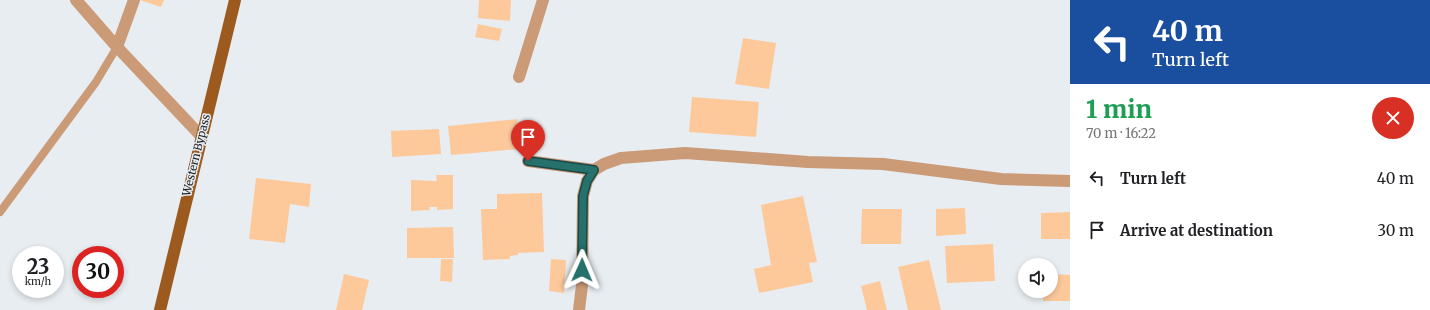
<!DOCTYPE html>
<meta charset="utf-8">
<style>
body{margin:0;font-family:Merriweather,serif;background:#f2f2f2;color:#202124;height:100vh;display:flex;flex-direction:column;font-size:15px;white-space:nowrap}
*{box-sizing:border-box;margin:0}
p{font-size:13px;color:#757577}
.icon{flex:none;width:22px;height:22px;fill:none;stroke:currentColor;stroke-width:2;stroke-linecap:round;stroke-linejoin:round}
.map{position:relative;flex:1;overflow:hidden}
.side{display:flex;flex-direction:column;background:#fff;width:360px}
.side>*{flex:none}
.top-card{background:#1a4fa0;color:#fff;overflow:hidden}
.fabs{position:absolute;left:1018px;top:258px;display:grid;gap:8px}
.fabs a{display:grid;place-items:center;width:40px;height:40px;border-radius:50%;background:#fff;box-shadow:0 2px 6px #0003;font-size:20px}
.speed{position:absolute;left:12px;top:246px;display:flex;gap:8px;font-size:20px;font-weight:700;text-align:center}
.speed>*{display:grid;place-content:center;width:52px;height:52px;border-radius:50%;background:#fff;box-shadow:0 2px 6px #0003;line-height:1}
.speed small{font-size:10px;font-weight:400}
.speed .limit{border:6px solid #d22;background:#fff;color:#111}
.pin{position:absolute;display:grid;place-items:center;width:34px;height:34px;color:#fff;margin:-41px -17px;border-radius:50% 50% 50% 0;rotate:-45deg;box-shadow:0 0 4px #0007}
.pin .icon{rotate:45deg}
.me{position:absolute;width:44px;margin:-22px;rotate:1deg;stroke-linejoin:round;filter:drop-shadow(0 0 3px #0008)}
.turn{display:flex;align-items:center;gap:14px;height:84px;padding:0 16px;font-size:18px}
.turn .icon{width:52px;height:52px;stroke-width:2.5}
.turn b{display:block;font-size:28px;line-height:34px}
.round{display:grid;place-items:center;flex:none;width:42px;height:42px;border-radius:21px;background:#f2f2f2}
.overview{display:flex;align-items:center;justify-content:space-between;height:68px;padding:0 16px}
h1{font-size:24px;font-weight:800;line-height:30px;color:#1e9e55}
ul{padding:0;list-style:none}
li{display:flex;align-items:center;gap:12px;height:52px;padding:0 16px}
li div{flex:1}
li b{display:block;font-size:15px}
li em{font-style:normal}
main{display:flex;flex:1;min-height:0}
.map>svg:first-child{display:block}
.building{fill:#fdc99b}
.lines{fill:none;stroke-linecap:round;stroke-linejoin:round}
.lane{stroke:#cb9b78;stroke-width:8}
.street{stroke:#cb9b78;stroke-width:12}
.primary{stroke:#9d5a1f;stroke-width:12}
.route-casing{stroke:#194946;stroke-width:10}
.route{stroke:#27716c;stroke-width:7}
.labels{text-anchor:middle;stroke-width:3;stroke-linejoin:round;paint-order:stroke}
.street-label{font-size:11px;fill:#1d1f21;stroke:#e8edf1}
</style>
<main>
<div class="map">
<svg width="1070" height="310" viewBox="0 0 1070 310">
<rect width="100%" height="100%" fill="#e8edf1"/>
<path class="building" d="M140,0h24l-3,7z
M479,0h32l-1,21 -32,-3z
M478,24l24,5 -3,12 -24,-4z
M743,38l33,5 -7,46 -34,-5z
M692,97l67,5 -3,35 -67,-5z
M517,119l3,30 -69,6 -3,-29z
M439,129l2,25 -49,3 -1,-26z
M436,175h17v34l-16,1v-3h-8l1,3 -19,1v-31l26,1z
M256,178l55,6 -2,23 -19,-3 -5,39 -36,-4z
M542,193l2,59 -26,1v2l-8,1v3l-27,1 -2,-51h16v-15z
M803,196l14,66 -8,1 4,19 -54,11 -5,-24 17,-4 -10,-60z
M965,208l1,26 -30,2v-27z
M862,209h40l-1,35h-40z
M1070,212v27h-29v-26z
M453,227l1,31h-47v-30z
M993,244l2,37 -48,2 -2,-37z
M441,259h12l-1,23 -12,-1z
M551,259l15,1 -2,33 -15,-2z
M929,260l12,50h-33l-10,-43z
M344,274l25,6 -7,30h-26z
M1051,274l19,1v26h-27l1,-10h7z
M880,281l7,29h-20l-6,-24z"/>
<g class="lines">
<path class="lane" d="M0,212l96,-130 21,-35"/>
<path class="street" d="M76,0l41,47 84,89
M117,47l17,-47
M519,77l24,-77
M528,161l66,9
M579,310l3,-25 1,-89 4,-15 7,-11 10,-6 17,-6 64,-5 123,9 75,2 118,15 69,2"/>
<path class="primary" d="M160,310l75,-310"/>
</g>
<g class="lines">
<defs>
<path id="route" d="M528,161l66,9 -7,11 -4,15 -1,74"/>
</defs>
<use href="#route" class="route-casing"/>
<use href="#route" class="route"/>
</g>
<g class="labels">
<g class="street-label">
<text transform="translate(196 155) rotate(-76)" y="4">Western Bypass</text>
</g>
</g>
</svg>
<div class="fabs">
<a><svg class="icon" aria-label="sound" viewBox="0 0 24 24"><path d="M4 9h4l5-4v14l-5-4H4zM17 9q2 3 0 6"/></svg></a>
</div>
<div class="speed"><div>23<small>km/h</small></div><div class="limit">30</div></div>
<div class="pin" style="left:528px;top:161px;background:#d93025"><svg class="icon" aria-label="arrive" viewBox="0 0 24 24"><path d="M6 21V4h12l-3 4 3 4H6"/></svg></div>
<svg class="me" style="left:582px;top:270px" viewBox="-20 -20 40 40"><path d="M0-17L14 15 0 8-14 15z" fill="#27716c" stroke="#fff" stroke-width="4"/></svg>
</div>
<section class="side">
<div class="top-card">
<div class="turn"><svg class="icon" aria-label="left" viewBox="0 0 24 24"><path d="M17 20v-9H6M10 6l-5 5 5 5"/></svg><div><b>40 m</b>Turn left</div></div>
</div>
<div class="overview"><div><h1>1 min</h1><p>70 m · 16:22</p></div><a class="round" style="background:#d93025;color:#fff"><svg class="icon" aria-label="close" viewBox="0 0 24 24"><path d="M6 6l12 12M18 6L6 18"/></svg></a></div>
<ul>
<li><svg class="icon" aria-label="left" viewBox="0 0 24 24"><path d="M17 20v-9H6M10 6l-5 5 5 5"/></svg><div><b>Turn left</b></div><em>40 m</em></li>
<li><svg class="icon" aria-label="arrive" viewBox="0 0 24 24"><path d="M6 21V4h12l-3 4 3 4H6"/></svg><div><b>Arrive at destination</b></div><em>30 m</em></li>
</ul>
</section>
</main>
